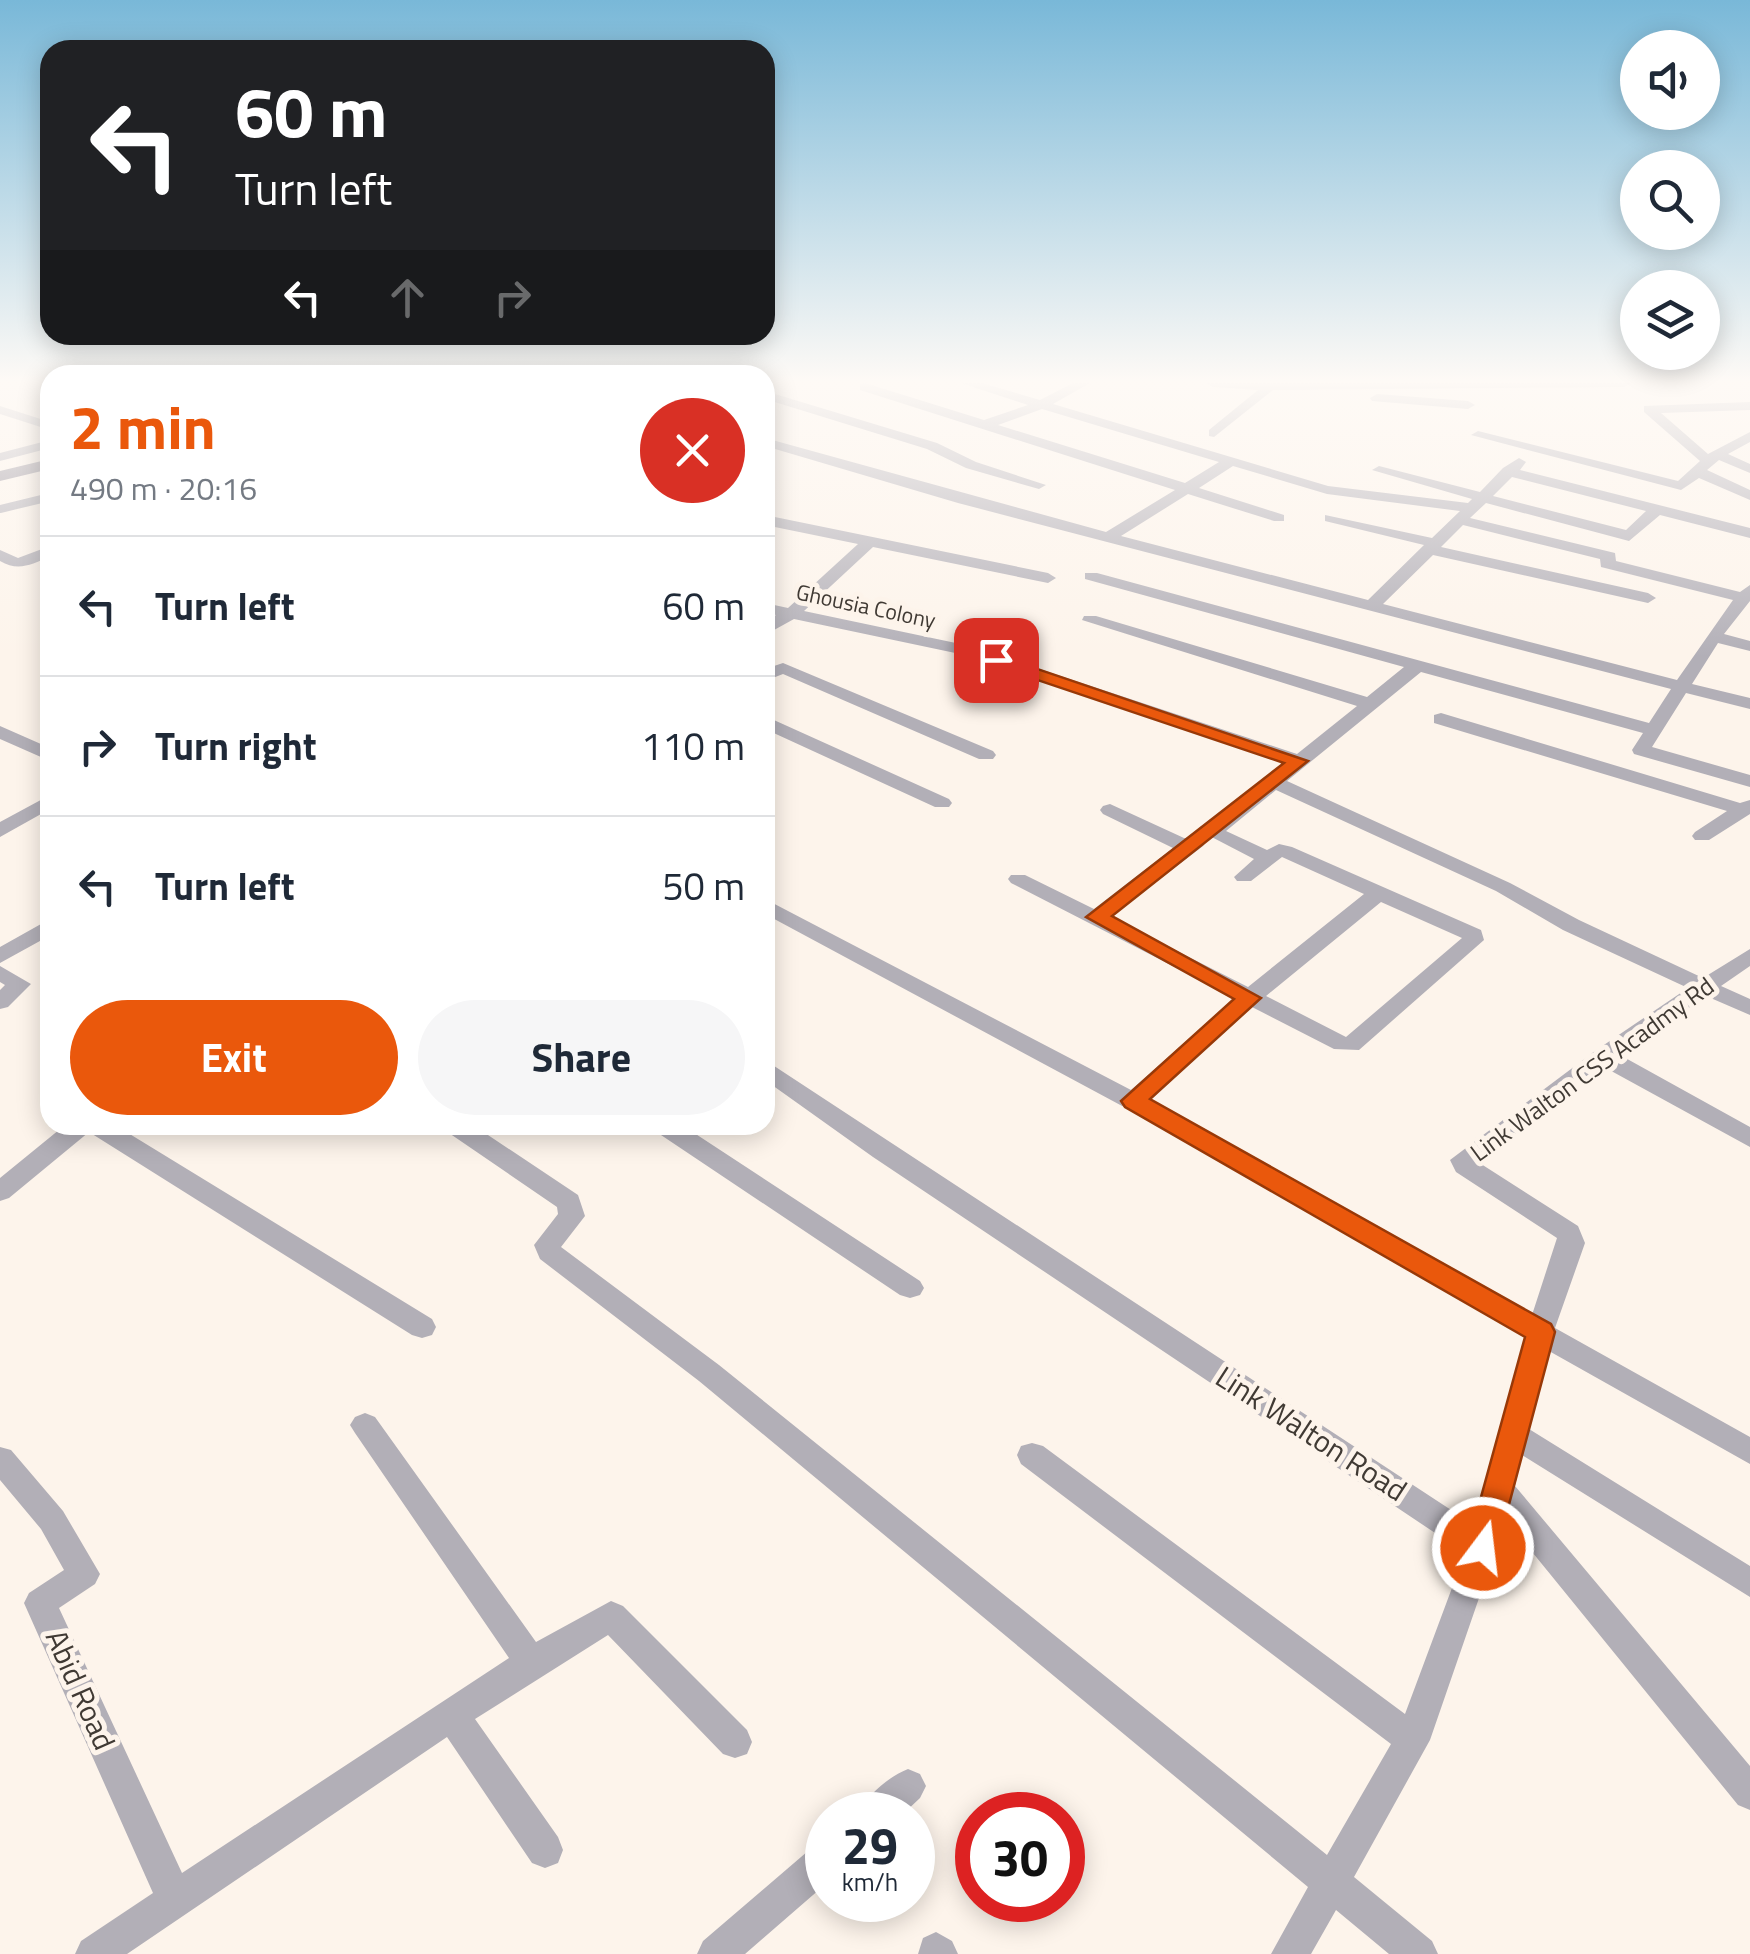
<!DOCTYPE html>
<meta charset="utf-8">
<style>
body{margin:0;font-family:"Titillium Web",sans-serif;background:#f6f6f7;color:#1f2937;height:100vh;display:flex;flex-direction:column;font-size:38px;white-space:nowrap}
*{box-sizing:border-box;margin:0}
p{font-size:32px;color:#747a83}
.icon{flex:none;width:55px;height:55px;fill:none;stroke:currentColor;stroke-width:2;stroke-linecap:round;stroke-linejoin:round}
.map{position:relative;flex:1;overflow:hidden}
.sheet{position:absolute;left:40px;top:365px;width:735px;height:770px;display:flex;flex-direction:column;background:#fff;border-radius:30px;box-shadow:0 5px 25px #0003}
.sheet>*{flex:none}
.hud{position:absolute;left:40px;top:40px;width:735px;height:305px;border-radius:30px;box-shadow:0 5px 25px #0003;background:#202124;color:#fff;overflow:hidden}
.buttons{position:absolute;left:1620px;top:30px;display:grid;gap:20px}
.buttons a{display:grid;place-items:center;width:100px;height:100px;border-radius:50%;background:#fff;box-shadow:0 5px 25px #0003;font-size:50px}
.speed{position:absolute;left:805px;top:1792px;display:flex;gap:20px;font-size:50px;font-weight:700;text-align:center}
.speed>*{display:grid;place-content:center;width:130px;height:130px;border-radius:50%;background:#fff;box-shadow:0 5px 25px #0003;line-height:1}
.speed small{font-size:25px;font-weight:400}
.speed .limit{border:15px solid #d22;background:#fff;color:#111}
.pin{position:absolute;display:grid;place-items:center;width:85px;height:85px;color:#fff;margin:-42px;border-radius:20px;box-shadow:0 5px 15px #0006}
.me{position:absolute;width:110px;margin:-55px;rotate:15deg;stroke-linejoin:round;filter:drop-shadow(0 0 8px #0008)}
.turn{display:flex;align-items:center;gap:35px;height:210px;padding:0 30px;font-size:45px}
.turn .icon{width:130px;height:130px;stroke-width:2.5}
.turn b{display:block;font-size:70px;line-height:85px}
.lanes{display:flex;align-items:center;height:95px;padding:0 30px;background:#0003;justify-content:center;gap:50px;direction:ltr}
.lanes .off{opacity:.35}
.round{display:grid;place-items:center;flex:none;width:105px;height:105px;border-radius:52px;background:#f6f6f7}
.headline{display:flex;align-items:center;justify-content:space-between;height:170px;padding:0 30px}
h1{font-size:60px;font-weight:700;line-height:75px;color:#ea580c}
.action{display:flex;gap:20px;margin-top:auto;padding:20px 30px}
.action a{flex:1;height:115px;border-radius:60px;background:#ea580c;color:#fff;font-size:40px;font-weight:700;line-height:115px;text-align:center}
.action a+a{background:#f6f6f7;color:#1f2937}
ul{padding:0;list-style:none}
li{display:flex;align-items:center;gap:30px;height:140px;padding:0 30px;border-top:2px solid #e0e1e3}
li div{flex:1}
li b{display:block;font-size:38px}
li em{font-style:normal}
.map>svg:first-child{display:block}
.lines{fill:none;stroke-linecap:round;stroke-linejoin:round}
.service{stroke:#b2afb7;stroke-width:8}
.minor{fill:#b2afb7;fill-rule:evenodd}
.secondary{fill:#918c98;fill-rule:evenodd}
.route{fill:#ea580c;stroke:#983908;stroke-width:2.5}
.labels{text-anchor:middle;stroke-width:10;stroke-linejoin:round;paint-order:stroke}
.far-street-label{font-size:22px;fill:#403a34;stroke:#fdf4eb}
.street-label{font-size:25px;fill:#403a34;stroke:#fdf4eb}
.near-street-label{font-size:30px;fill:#403a34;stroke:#fdf4eb}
</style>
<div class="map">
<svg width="1750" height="1954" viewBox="0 0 1750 1954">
<rect width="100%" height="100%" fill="#fdf4eb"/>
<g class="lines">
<path class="service" d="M0,509l50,-12"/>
<path class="minor" d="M865,383l119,37 44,-15 -67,-22h21l58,17 33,-17h17l-37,21 275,82 140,17 4,-4 -100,-29 7,-4 101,26 23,-24 16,-10 7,4 -6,8 230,58v10l-90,-23 -31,26 -143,-38 -16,15 145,35 1,8 124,31 10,-7v16l-26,33 26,7v10l-32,-8 -26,41 58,14v11l-64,-16 -34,54 98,28v12l-116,-33 -2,-4 11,-17 -222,-61 -134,109 223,102 69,37 124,58 47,-29v17l-29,20 29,13v16l-44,-19 -86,59 130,72v20l-146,-80 -126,95 100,64 7,17 -30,85 195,109v27l-201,-113 -20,78 221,137v31l-228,-142 -7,31 235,280v44l-12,-5 -232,-285 -76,220 -76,137 78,64 6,13h-49l-53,-44 -25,44h-40l37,-67 -609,-506 -159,-122 -6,-14 24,-31 -1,-7 -111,-76 -3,-6h30l105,70 7,21 -24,31 158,118 608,490 64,-111 -370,-280 -4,-9 4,-9 11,-3 11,3 362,268 60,-161 -592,-396 -108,-77v-20l709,465 51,-188 -401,-230 -359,-193v-15l366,191 104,-92 -224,-115 -3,-4 3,-4h14l69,34 79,-61 -70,-34 -3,-4 3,-4 7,-2 74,34h19l3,4 -3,4 -93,71 138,70 116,-93 -82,-37 -31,24h-14l-3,-4 20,-18 -52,-27 84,-69 -326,-109 -166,-35 -29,16v-12l11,-8 -11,-2v-10l23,5 70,-64 -93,-19v-10l283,58 8,5 -8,5 -175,-36 -69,64 166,35 327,108 60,-48 -275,-86 2,-4h12l271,81 37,-30 -319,-88v-6h12l552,150 22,-34 -713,-186 -193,-57v-8l341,94 69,-42 -315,-100v-6zM1042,409l177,53 -34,21 -187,-58zM1233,466l94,28 133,17 -28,27 -107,-23v6l99,24 -56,55 -247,-64 67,-42 86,27h10v-6l-85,-27zM1512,477l134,34 -20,19 -133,-34zM1463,525l137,34 1,8 132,33 -56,80 -294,-76 50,-49 215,48 8,-5 -8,-5 -207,-46zM1276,790l220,101 67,39 125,58 -93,63 -145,109 6,12 101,66 -25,77 -382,-215 102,-93 82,42 25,1 125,-110 -3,-10 -189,-83 -13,-3 -12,6 -41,-19zM1381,902l81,36 -116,99 -80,-41z
M1206,383h425l-7,4 -351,3 -59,47 -5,-1v-6l49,-40 -45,-3z
M765,391l172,52 39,19 70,23 -7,4 -73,-21 -39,-19 -162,-50z
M1377,394l91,7 7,4 -7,4 -96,-8 -2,-3z
M1750,402v8l-89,3 47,41 42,-22v10l-22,12 22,10v9l-31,-13 -12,10 43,20v10l-51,-22 -18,12 -210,-55 7,-4 200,50 22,-20 -56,-49v-6z
M0,406l50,16v8l-50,-16z
M50,440v8l-50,13v-8z
M50,546v11c-19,7 -31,15 -50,4v-11l18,8z
M783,663l210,88 3,4 -3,4h-14l-196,-85 -18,7v-12z
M1441,713l299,90 10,-3v14l-41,26h-14l-3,-4 3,-4 32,-21 -293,-88v-8z
M765,716l184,83 3,4 -3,4h-14l-170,-78z
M0,726l50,22v13l-50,-22z
M50,795v14l-50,28v-15z
M41,924l8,2v10l-49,27v-16z
M0,966l31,18 -23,23 -8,2v-19l5,-5 -5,-3z
M65,1125h50l317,194 4,8 -4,8 -10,3 -10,-3 -323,-203 -80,66 -9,3v-23z
M652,1125h30l238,156 4,7 -4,7 -10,3 -10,-3 -245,-164z
M365,1413l10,4 161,225 75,-41 12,5 124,124 5,12 -5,12 -12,4 -12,-4 -115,-119 -133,84 83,118 5,13 -5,13 -13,5 -13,-5 -85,-126 -320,217h-52l6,-13 72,-48 -129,-290 5,-10 35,-23 -23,-41 -41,-49v-33l11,3 52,61 37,63 -5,10 -36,24 123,265 327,-215 -154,-225 -5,-8 5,-8z
M908,1769l12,5 6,12 -6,12 -18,17h-44c9,-20 30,-38 50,-46z
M828,1840v42l-83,72h-48l6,-13 112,-96z
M936,1932l16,9 6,13h-40l5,-16z"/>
<path class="secondary" d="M50,459v10l-50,12v-10z"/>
</g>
<linearGradient id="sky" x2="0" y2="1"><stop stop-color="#79b8d8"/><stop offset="0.58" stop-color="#fefaf6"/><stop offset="1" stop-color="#fefaf6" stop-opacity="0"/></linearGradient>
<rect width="1750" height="657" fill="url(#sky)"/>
<path class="route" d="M996,655l312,106 -196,155 149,82 -111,101 401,225 4,8 -60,225 -12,4 -11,-4 -5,-9 58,-211 -400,-230 -4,-6 113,-102 -148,-82 198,-154 -294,-99 -3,-4z"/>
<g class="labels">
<g class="far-street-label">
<text transform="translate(866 606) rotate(12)" y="8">Ghousia Colony</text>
</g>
<g class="street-label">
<text transform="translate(1592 1069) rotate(-36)" y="9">Link Walton CSS Acadmy Rd</text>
</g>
<g class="near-street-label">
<text transform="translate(1311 1434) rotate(33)" y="10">Link Walton Road</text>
<text transform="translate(80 1690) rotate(66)" y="10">Abid Road</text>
</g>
</g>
</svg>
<div class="buttons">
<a><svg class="icon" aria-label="sound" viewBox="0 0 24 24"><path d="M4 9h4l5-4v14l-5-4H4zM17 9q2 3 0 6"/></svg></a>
<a><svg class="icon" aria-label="search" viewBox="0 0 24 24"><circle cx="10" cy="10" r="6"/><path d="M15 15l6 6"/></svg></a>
<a><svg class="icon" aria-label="layers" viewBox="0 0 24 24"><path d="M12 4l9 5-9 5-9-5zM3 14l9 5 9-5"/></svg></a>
</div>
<div class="speed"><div>29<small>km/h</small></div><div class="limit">30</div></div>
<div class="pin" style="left:996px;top:660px;background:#d93025"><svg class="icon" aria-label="arrive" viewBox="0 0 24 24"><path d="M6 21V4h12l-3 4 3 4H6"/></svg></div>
<svg class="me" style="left:1483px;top:1548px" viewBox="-20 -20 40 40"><circle r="17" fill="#ea580c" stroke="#fff" stroke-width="3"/><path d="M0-11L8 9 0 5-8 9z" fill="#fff"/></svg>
<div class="hud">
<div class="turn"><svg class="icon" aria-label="left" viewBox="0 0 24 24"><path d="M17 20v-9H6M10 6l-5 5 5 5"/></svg><div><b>60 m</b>Turn left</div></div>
<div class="lanes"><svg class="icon" aria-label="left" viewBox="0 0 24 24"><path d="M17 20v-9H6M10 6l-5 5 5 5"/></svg><svg class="icon off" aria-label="ahead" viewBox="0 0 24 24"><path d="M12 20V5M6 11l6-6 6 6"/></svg><svg class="icon off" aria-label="right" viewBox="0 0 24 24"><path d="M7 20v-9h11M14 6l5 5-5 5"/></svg></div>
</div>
<section class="sheet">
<div class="headline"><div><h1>2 min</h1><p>490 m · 20:16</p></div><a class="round" style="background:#d93025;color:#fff"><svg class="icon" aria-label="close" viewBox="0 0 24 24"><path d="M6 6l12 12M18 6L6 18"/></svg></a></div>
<ul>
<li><svg class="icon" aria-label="left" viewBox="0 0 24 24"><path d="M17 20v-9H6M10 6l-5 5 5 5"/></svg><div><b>Turn left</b></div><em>60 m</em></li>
<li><svg class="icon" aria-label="right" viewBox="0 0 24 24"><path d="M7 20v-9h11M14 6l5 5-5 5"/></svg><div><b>Turn right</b></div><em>110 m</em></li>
<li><svg class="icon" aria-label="left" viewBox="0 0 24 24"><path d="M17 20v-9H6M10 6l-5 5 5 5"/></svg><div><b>Turn left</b></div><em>50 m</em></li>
</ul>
<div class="action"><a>Exit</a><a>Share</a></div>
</section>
</div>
